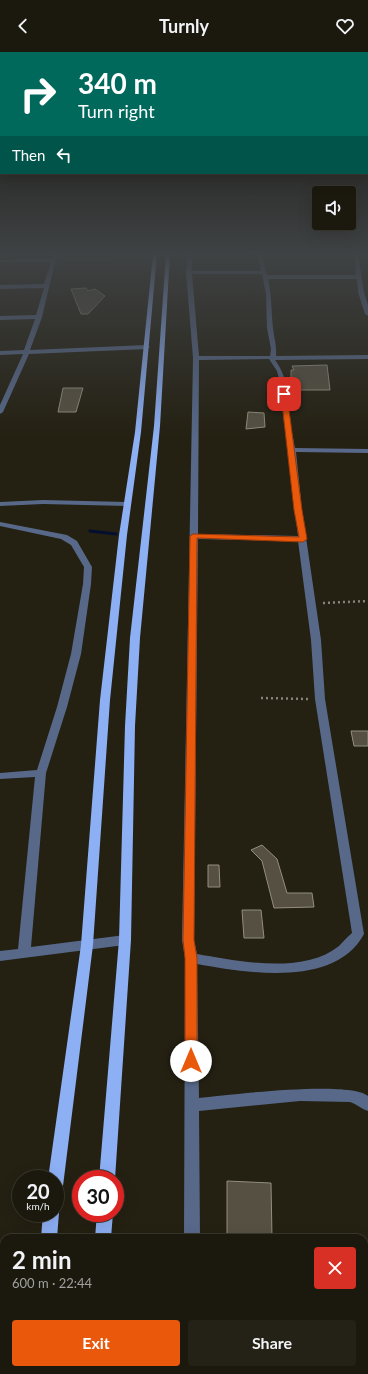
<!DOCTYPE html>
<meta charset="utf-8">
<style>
body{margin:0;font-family:Lato,sans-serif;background:#242117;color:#f1f3f6;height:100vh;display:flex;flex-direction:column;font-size:15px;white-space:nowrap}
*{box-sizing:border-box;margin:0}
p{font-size:13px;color:#a0a09e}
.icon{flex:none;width:22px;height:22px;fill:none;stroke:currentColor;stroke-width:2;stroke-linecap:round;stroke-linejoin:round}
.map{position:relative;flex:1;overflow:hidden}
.sheet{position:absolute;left:0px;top:1182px;width:368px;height:140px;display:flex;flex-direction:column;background:#1b180e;border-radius:12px 12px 0 0;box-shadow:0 4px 16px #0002,0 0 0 1px #39372e}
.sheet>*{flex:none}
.guide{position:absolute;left:0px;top:0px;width:368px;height:122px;box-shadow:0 4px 16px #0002,0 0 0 1px #39372e;background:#00695c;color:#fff;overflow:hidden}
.fabs{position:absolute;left:312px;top:134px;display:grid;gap:8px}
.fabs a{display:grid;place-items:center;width:44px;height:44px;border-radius:4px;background:#1b180e;box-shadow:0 4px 16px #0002,0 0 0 1px #39372e;font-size:20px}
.speed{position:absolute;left:12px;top:1118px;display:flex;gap:8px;font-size:20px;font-weight:700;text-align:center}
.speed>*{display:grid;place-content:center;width:52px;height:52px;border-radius:50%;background:#1b180e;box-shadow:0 4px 16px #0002,0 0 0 1px #39372e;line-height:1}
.speed small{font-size:10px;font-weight:400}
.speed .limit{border:6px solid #d22;background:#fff;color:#111}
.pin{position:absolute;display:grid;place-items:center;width:34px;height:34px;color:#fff;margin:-17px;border-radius:8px;box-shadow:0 2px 6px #0006}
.me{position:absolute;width:44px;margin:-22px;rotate:0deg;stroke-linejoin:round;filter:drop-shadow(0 0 3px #0008)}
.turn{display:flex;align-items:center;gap:14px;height:84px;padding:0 12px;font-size:18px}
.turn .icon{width:52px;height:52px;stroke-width:2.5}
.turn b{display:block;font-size:28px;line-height:34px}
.then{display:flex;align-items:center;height:38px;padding:0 12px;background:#0003;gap:8px;font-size:15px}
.round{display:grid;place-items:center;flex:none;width:42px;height:42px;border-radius:4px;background:#242117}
.head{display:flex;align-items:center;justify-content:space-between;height:68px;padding:0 12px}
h1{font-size:24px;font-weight:700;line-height:30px}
.primary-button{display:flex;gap:8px;margin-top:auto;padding:8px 12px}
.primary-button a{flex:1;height:46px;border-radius:4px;background:#ea580c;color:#fff;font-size:16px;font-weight:700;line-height:46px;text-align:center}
.primary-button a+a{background:#242117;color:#f1f3f6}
header{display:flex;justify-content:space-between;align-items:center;height:52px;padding:0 12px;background:#1b180e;font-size:18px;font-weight:700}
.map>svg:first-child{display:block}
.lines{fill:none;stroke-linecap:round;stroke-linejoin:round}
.stream{stroke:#030f2e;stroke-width:3}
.building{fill:#555041;stroke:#938e7d}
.path-far1{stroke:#878378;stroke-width:1.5;stroke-dasharray:1 1.5;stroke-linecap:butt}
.path{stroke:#878378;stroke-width:2.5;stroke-dasharray:2 3;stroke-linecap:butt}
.minor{fill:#576889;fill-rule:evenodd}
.major{fill:#8daff4;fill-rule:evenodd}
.route{fill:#ea580c;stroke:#983908}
</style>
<header><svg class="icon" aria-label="back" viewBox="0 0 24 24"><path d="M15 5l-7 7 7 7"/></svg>Turnly<svg class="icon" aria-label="heart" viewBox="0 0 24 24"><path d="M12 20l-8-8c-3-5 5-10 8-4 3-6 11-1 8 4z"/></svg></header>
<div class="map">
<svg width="368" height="1322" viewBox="0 0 368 1322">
<rect width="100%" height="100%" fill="#242012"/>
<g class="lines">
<path class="stream" d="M90,479l26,3"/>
</g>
<path class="building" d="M86,236l2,3 7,-2 10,7 -17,18h-7l-10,-25z
M327,313l3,25h-39v-20h3l-2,-4z
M63,336h20l-7,24h-18z
M248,360l16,1 1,14 -19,2z
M351,679h17v15h-14z
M262,793l15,14 10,34h25l2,14 -40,1 -12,-47 -11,-11z
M208,813h11l1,22h-12z
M242,858h19l3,28h-20z
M227,1129l44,2 1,55h-45z"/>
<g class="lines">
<path class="path-far1" d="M63,208h54"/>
<path class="path" d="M323,551l45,-2
M261,646l47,1"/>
<path class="minor" d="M53,202h4l-15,63 -12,33 117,-5 3,2 -3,2 -118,5 -26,58 -3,2v-9l23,-51 -23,1v-4l24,-1 11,-31 -35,1v-4l36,-1 8,-27 -44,1v-4l44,-1 7,-22h-51v-2l51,-1z
M188,202h4v17h69l-4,-17h4l6,21h89l-2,-21h4l6,38 4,13v11l-3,-2 -7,-22 -1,-13h-89c4,17 3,32 5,49 1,10 4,18 3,28l92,-1v4l-93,1c13,18 12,32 14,54 1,11 4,23 6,34l73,1v4l-72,-1 6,58 19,130 4,59 39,235c-29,54 -117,39 -167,30l2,134c29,-3 150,-18 169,-2v15c-7,-2 -11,-7 -18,-9l-50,-1 -101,10 1,127h-16l1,-280 -3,-18 11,-582 -7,-86zM192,222h70l4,20 1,34 4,21 -1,7h-71zM269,307l8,12 4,15 2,29 5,35 10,86 -100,-2 1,-174zM198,487l100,2 13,99 4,59 37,234c-5,4 -9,9 -13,13 -36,29 -101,15 -142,8l-3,-14z
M43,448l84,2 4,2 -4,2 -84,-2 -43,2v-4z
M0,470l67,13 10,6 15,26 -1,17 -10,70 -14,53 -21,66 -15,174 94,-12 4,2 2,3 -2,3 -4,2 -125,16v-10l18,-2 17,-172 -35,2v-6l37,-3 20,-63 14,-53 12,-70 1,-17 -13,-22 -10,-6 -61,-13z
M184,1318h18v4h-18z"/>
<path class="major" d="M153,202h4l-16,178 -14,103 -17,165 -17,245 -30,241 -3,5 -5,2v-14h-7l33,-234 19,-245 19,-165 16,-103z
M166,202h4l-10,172 -20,212 -5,88 -4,214 -16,239h-16l20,-239 6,-214 5,-88 24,-212z
M55,1155l4,6 -2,25h-16l2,-25h12z
M97,1161h16l-2,25h-16z
M28,1318h18l-1,4h-18z
M84,1318h18v4h-18z"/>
</g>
<linearGradient id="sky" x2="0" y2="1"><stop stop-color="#14120a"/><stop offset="0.52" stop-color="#3f4244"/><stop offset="1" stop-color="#3f4244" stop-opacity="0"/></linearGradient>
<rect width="368" height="387" fill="url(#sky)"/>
<path class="route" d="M284,340l3,2 15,116 5,29 -4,3 -106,-4 -3,402 3,18v103l-2,3 -4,2 -5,-2 -1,-3v-103l-2,-18 7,-404 3,-2 106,3 -5,-27 -13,-116z"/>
</svg>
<div class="fabs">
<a><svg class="icon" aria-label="sound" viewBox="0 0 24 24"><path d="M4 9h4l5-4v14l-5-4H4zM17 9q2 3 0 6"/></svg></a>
</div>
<div class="speed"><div>20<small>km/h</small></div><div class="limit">30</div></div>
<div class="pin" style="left:284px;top:342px;background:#d93025"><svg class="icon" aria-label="arrive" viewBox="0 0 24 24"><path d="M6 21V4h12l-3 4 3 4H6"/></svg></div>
<svg class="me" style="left:191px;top:1009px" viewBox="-20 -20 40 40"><circle r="19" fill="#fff"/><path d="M0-13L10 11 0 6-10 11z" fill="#ea580c"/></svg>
<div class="guide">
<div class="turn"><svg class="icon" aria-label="right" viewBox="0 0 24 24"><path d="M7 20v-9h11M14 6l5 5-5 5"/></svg><div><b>340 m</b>Turn right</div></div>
<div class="then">Then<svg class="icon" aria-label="left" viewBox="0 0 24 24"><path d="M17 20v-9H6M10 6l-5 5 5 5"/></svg></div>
</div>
<section class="sheet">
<div class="head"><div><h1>2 min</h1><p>600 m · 22:44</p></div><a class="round" style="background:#d93025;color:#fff"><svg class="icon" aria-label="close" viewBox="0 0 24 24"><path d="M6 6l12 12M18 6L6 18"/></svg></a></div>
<div class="primary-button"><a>Exit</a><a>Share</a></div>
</section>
</div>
